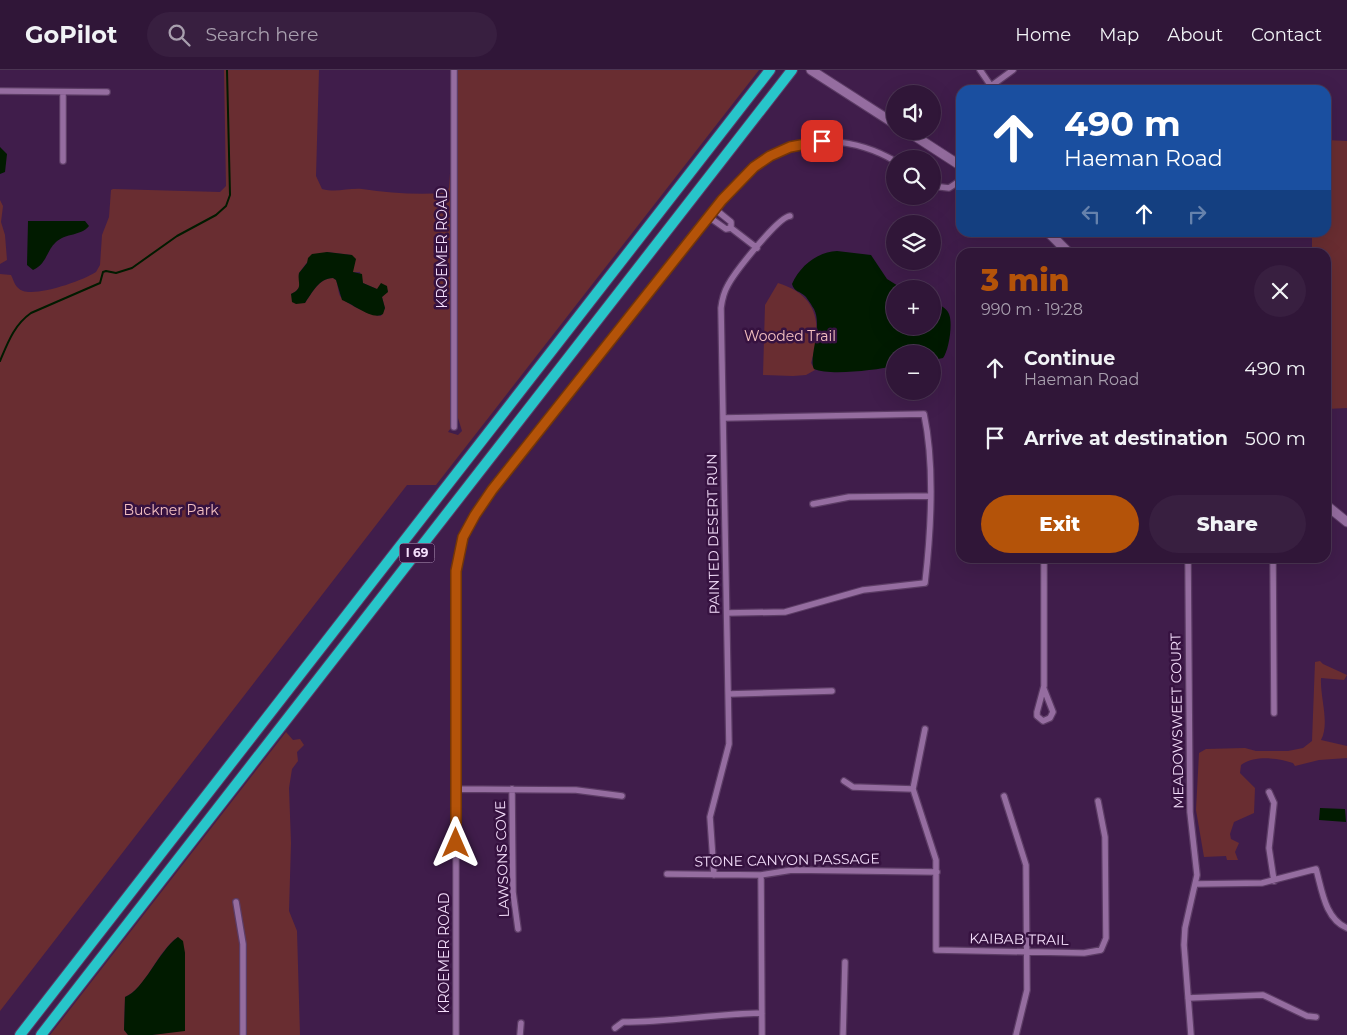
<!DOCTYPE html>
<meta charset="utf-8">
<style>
body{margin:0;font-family:Montserrat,sans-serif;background:#381f40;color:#f1f3f6;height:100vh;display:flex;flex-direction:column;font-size:19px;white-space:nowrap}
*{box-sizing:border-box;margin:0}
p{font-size:16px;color:#a89fae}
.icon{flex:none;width:28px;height:28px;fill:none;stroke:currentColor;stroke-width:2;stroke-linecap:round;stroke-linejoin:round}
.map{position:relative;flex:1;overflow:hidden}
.sheet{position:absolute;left:956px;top:178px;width:375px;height:315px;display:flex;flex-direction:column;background:#301638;border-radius:15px;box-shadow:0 5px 20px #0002,0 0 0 1px #4b3553}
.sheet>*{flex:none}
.hud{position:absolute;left:956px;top:15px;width:375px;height:152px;border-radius:15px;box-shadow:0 5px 20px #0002,0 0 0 1px #4b3553;background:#1a4fa0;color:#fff;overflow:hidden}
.buttons{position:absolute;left:886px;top:15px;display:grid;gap:10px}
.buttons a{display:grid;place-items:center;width:55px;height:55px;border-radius:50%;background:#301638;box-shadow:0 5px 20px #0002,0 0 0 1px #4b3553;font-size:25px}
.pin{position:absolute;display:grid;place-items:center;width:42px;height:42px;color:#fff;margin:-21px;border-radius:10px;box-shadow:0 2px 8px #0006}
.me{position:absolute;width:55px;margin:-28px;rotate:0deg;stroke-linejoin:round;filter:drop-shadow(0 0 4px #0008)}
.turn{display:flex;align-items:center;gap:18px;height:105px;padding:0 25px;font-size:22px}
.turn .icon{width:65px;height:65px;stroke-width:2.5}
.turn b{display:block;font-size:35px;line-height:42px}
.lanes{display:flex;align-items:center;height:48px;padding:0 25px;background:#0003;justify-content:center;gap:25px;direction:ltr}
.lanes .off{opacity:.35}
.round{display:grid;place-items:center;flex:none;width:52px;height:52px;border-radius:26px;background:#381f40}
.headline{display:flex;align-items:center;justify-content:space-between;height:85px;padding:0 25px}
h1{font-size:30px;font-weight:800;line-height:38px;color:#b45309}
.primary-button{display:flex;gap:10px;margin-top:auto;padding:10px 25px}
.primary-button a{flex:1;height:58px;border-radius:30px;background:#b45309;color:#fff;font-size:20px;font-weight:800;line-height:58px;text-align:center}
.primary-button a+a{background:#381f40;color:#f1f3f6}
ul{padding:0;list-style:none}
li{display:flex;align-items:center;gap:15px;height:70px;padding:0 25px}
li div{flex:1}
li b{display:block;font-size:19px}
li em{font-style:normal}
header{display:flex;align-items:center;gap:30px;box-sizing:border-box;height:70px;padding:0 25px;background:#301638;border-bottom:1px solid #4b3553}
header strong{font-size:24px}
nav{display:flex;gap:28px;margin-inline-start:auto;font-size:18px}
.search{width:350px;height:45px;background:#381f40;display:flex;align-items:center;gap:12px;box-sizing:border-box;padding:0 18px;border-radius:28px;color:#a89fae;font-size:19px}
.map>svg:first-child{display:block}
.green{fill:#692d31;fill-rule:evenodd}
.water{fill:#011b00}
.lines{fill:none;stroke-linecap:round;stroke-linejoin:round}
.stream{stroke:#011b00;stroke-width:2}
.minor-casing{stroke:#5c3c65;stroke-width:8}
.secondary-casing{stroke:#5c3c65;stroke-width:11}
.motorway-casing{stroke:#5c3c65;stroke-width:12}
.minor{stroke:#956da0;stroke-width:5.5}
.secondary{stroke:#956da0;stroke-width:9}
.motorway{stroke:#28c5ca;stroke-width:10}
.route-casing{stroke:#753606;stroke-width:12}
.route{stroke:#b45309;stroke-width:9}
.labels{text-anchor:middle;stroke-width:5;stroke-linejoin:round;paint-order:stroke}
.shield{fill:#361240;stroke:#bba1c3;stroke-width:1}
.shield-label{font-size:12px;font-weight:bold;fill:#f4defb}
.street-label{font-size:14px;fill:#f4defb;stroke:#361240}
.park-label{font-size:14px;fill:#f4c0c0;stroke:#361240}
</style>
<header>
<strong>GoPilot</strong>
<div class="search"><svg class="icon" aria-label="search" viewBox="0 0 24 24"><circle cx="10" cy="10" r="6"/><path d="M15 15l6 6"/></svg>Search here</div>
<nav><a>Home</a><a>Map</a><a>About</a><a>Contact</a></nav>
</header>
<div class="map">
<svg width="1347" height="965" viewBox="0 0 1347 965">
<rect width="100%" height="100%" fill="#401d4b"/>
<path class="green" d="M224,0h95l-3,106 6,13c14,4 26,-1 40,0 27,4 55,6 83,4l4,-5 3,-44v66l-3,6 3,10 -1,27 6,8v-191h302l-323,415h-29l-407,526v-737l11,1c3,6 4,13 12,16 16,5 59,-10 73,-19l4,-7 2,-30 7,-18 2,-27 2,-1 107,3 6,-6zM327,182l25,3 1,17h7l3,11 14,6 11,1 -6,7 3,11 -4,8c-10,-1 -36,-12 -41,-20 -2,-4 -2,-11 -4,-16l-3,-2c-14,0 -21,15 -28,25l-14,-9c13,-6 7,-11 8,-21l9,-12zM457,275v47l-6,-23zM458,348l4,13 -4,4 -10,-3z
M1326,70l21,1v267l-21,1v-157h-14v-19l14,-1z
M0,130l3,6 -2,16 4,13 2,25 -7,4z
M778,213c42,13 44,43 33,80l4,7 -9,5 -13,1 -30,-1 2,-70z
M1320,591l3,3 24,11 -3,5 -23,-2c-1,20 9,45 0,62l26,6v12l-28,2 -24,6 -2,-3c-16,-5 -38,-8 -52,2l-1,8 15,15 -1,25 -20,9 -4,12 1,5 8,4 -4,9 3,8h-11l-1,-4 -22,1 -8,-47 3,-57 7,-4 39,-1 11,3h32l15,-3 9,-7 3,-79z
M286,662l7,8 7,-1 4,6 -7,7 1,9 -6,8 -3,19 2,55 -2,68 8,20 3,104h-148l33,-5v-77l-7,-16c-21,14 -31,50 -53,60l-1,33 4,5h-78z"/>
<path class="water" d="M0,77l7,7 -2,18 -5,2z
M28,151h57l4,5c-8,10 -23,7 -33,16 -10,9 -9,22 -23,28l-6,-5z
M837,181l34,4 16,24 16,10h-8v37h37l1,-24c5,2 13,5 16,12 4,9 0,36 -6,44l-10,2 -1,-6h-37v12c-19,4 -65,10 -81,3 -6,-10 9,-42 0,-60 -2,-3 -6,-10 -9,-13 -5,-5 -11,-4 -13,-12 8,-18 25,-32 45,-33z
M327,182l25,3 4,4 -3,13 9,2 1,9 14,6 4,-6 6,3 1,6 -6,5 3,11 -2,6c-10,7 -30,-10 -41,-14l-6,-20 -3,-2c-14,0 -21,15 -28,25l-9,1 -4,-2 -1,-8c13,-6 6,-11 8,-21l8,-10 1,-5 4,-4z
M1320,738l25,1 1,13 -27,-2z
M178,867l5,4 2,12v78l-33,4h-24l-4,-5 1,-33c19,-7 34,-47 53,-60z"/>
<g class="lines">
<path class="stream" d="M0,291c8,-19 14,-36 31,-48l69,-30 3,-11 3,-1 10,2 16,-5 45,-32 39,-21 10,-9 4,-11 -3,-125"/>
<defs>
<path id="minor" d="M454,0v357
M980,0l11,16
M989,20l2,-4 22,-16
M0,21l107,1
M63,91v-69
M932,116l17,2 12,-8
M715,139l16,13v6l26,20
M709,147l17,12 5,-1
M724,348l200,-4c11,52 7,117 1,169l-62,7 -78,22 -58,1
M813,434l36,-7 81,-1
M1044,488v128l-7,26v4l6,5 7,-3 3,-6 -9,-23
M1188,488l2,254 7,63 -12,53 -1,17 7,90
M1273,488l1,155
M729,624l103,-3
M925,659l-12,60 23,71v90l148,3 17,-3 5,-12 -1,-101 -7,-36
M844,711l9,6 60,2
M456,719l120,1 46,6
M512,719l1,103 5,37
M1269,722l5,11 -5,45 5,33
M1004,726l22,69 1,125 -11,45
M667,804l94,1 31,-5 145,2
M714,805l-4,-58 19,-73 -8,-436c1,-8 3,-16 7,-23 7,-13 50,-68 62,-69
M761,805l1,160
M1196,814l66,-1 54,-14c6,21 9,50 31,59
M236,832l7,42v91
M1188,928l75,-3 44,21 9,1
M615,958l8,-6c46,0 92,-8 139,-9
M456,965v-464c2,-21 8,-39 19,-57 17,-26 38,-50 57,-75 42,-54 84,-107 126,-160 27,-34 75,-102 111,-123 40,-23 88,-17 126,5
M520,965l1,-12
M843,965l2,-73"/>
<path id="secondary" d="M811,0l84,54
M907,61l54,35
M1048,162l20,20
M1326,435l21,17"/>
<path id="motorway" d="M20,965l750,-965
M41,965l751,-965"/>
</defs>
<use href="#minor" class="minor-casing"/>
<use href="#secondary" class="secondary-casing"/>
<use href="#motorway" class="motorway-casing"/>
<use href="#minor" class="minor"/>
<use href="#secondary" class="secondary"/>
<use href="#motorway" class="motorway"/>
</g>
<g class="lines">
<defs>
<path id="route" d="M456,773v-272l7,-34 12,-22 17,-25 230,-290 32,-33 16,-11 20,-9 32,-6"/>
</defs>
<use href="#route" class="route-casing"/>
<use href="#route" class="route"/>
</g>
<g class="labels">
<rect class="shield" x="399.5" y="473.5" width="35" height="19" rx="4"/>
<g class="shield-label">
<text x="417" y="487">I 69</text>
</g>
<g class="street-label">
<text transform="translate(442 178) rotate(-90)" y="5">KROEMER ROAD</text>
<text transform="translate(713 464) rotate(-91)" y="5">PAINTED DESERT RUN</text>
<text transform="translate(1177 651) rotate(-91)" y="5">MEADOWSWEET COURT</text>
<text transform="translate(502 789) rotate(-92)" y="5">LAWSONS COVE</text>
<text transform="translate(787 790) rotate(-1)" y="5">STONE CANYON PASSAGE</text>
<text transform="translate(1019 869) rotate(1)" y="5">KAIBAB TRAIL</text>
<text transform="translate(444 883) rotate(-90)" y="5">KROEMER ROAD</text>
</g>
<g class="park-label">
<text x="790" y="271">Wooded Trail</text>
<text x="171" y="445">Buckner Park</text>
</g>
</g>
</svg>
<div class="buttons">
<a><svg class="icon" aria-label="sound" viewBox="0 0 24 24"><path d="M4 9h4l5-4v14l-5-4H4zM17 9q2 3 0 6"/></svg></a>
<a><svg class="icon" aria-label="search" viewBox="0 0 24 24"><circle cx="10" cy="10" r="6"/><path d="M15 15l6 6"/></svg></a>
<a><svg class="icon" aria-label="layers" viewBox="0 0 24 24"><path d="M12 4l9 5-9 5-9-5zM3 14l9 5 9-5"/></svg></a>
<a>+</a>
<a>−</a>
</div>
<div class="pin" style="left:822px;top:71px;background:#d93025"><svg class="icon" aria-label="arrive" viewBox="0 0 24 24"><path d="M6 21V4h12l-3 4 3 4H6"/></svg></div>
<svg class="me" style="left:456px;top:773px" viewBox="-20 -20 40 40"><path d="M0-17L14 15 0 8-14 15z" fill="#b45309" stroke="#fff" stroke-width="4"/></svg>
<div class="hud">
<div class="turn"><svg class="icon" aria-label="ahead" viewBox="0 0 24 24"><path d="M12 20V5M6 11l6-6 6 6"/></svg><div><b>490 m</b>Haeman Road</div></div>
<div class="lanes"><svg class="icon off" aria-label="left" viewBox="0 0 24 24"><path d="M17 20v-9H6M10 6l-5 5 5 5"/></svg><svg class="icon" aria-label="ahead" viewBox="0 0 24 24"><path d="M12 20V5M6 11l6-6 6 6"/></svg><svg class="icon off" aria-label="right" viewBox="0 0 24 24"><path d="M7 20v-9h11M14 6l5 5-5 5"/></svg></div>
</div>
<section class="sheet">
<div class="headline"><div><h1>3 min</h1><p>990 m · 19:28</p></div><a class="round"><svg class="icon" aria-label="close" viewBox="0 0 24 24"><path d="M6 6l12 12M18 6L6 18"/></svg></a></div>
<ul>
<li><svg class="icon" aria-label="ahead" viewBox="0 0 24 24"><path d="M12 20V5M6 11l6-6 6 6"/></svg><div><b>Continue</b><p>Haeman Road</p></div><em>490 m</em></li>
<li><svg class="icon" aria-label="arrive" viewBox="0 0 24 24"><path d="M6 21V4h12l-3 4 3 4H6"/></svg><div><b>Arrive at destination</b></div><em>500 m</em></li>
</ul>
<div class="primary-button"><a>Exit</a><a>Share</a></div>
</section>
</div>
